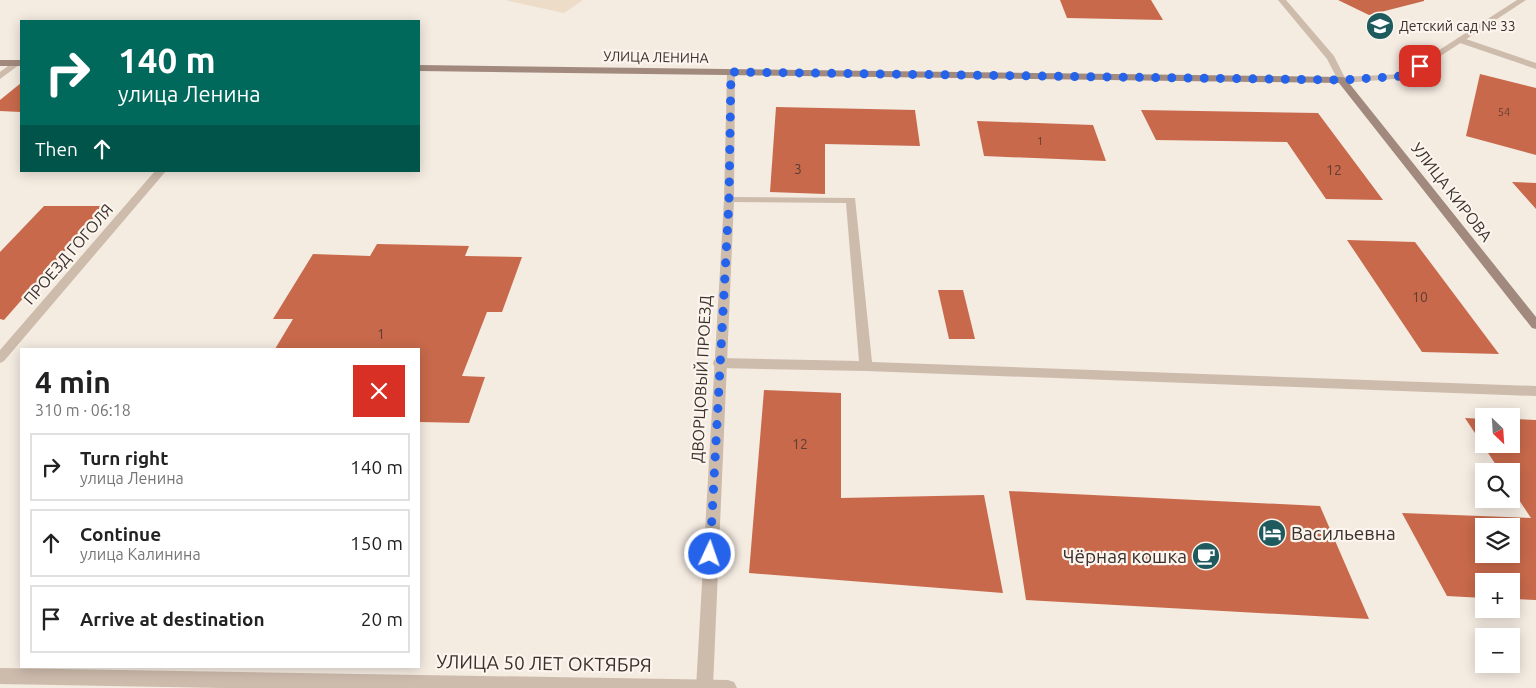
<!DOCTYPE html>
<meta charset="utf-8">
<style>
body{margin:0;font-family:Ubuntu,sans-serif;background:#f2f2f2;color:#222;height:100vh;display:flex;flex-direction:column;font-size:19px;white-space:nowrap}
*{box-sizing:border-box;margin:0}
p{font-size:16px;color:#767676}
.icon{flex:none;width:28px;height:28px;fill:none;stroke:currentColor;stroke-width:2;stroke-linecap:round;stroke-linejoin:round}
.map{position:relative;flex:1;overflow:hidden}
.side{position:absolute;left:20px;top:348px;width:400px;height:320px;display:flex;flex-direction:column;background:#fff;border-radius:0px;box-shadow:0 2px 12px #0003}
.side>*{flex:none}
.top-card{position:absolute;left:20px;top:20px;width:400px;height:152px;border-radius:0px;box-shadow:0 2px 12px #0003;background:#00695c;color:#fff;overflow:hidden}
.needle{width:32px;rotate:155deg}
.fabs{position:absolute;left:1475px;top:408px;display:grid;gap:10px}
.fabs a{display:grid;place-items:center;width:45px;height:45px;border-radius:0px;background:#fff;box-shadow:0 2px 12px #0003;font-size:25px}
.pin{position:absolute;display:grid;place-items:center;width:42px;height:42px;color:#fff;margin:-21px;border-radius:10px;box-shadow:0 2px 8px #0006}
.me{position:absolute;width:55px;margin:-28px;rotate:3deg;stroke-linejoin:round;filter:drop-shadow(0 0 4px #0008)}
.turn{display:flex;align-items:center;gap:18px;height:105px;padding:0 15px;font-size:22px}
.turn .icon{width:65px;height:65px;stroke-width:2.5}
.turn b{display:block;font-size:35px;line-height:42px}
.then{display:flex;align-items:center;height:48px;padding:0 15px;background:#0003;gap:10px;font-size:19px}
.round{display:grid;place-items:center;flex:none;width:52px;height:52px;border-radius:0px;background:#f2f2f2}
.head{display:flex;align-items:center;justify-content:space-between;height:85px;padding:0 15px}
h1{font-size:30px;font-weight:700;line-height:38px}
ul{padding:0;list-style:none}
li{display:flex;align-items:center;gap:15px;height:68px;margin:0 10px 8px;padding:0 5px;border:2px solid #e0e0e0;border-radius:0px}
li div{flex:1}
li b{display:block;font-size:19px}
li em{font-style:normal}
.map>svg:first-child{display:block}
.plaza{fill:#ecdcc8}
.building{fill:#c8694b;fill-rule:evenodd}
.lines{fill:none;stroke-linecap:round;stroke-linejoin:round}
.service{fill:#cdbbac;fill-rule:evenodd}
.minor{fill:#cdbbac;fill-rule:evenodd}
.tertiary{fill:#cdbbac;fill-rule:evenodd}
.secondary{fill:#a18a7d;fill-rule:evenodd}
.route{stroke:#2563eb;stroke-width:9;stroke-dasharray:0 16.2}
.labels{text-anchor:middle;stroke-width:4.5;stroke-linejoin:round;paint-order:stroke}
.far-number-label{font-size:11px;fill:#5e3e33}
.far-poi-label{font-size:14px;fill:#3b302b;stroke:#fbf5ee;text-anchor:start}
.far-street-label{font-size:14px;fill:#3b302b;stroke:#fbf5ee}
.number-label{font-size:14px;fill:#5e3e33}
.street-label{font-size:16px;fill:#3b302b;stroke:#fbf5ee}
.near-poi-label{font-size:19px;fill:#3b302b;stroke:#fbf5ee;text-anchor:start}
.near-street-label{font-size:19px;fill:#3b302b;stroke:#fbf5ee}
</style>
<div class="map">
<svg width="1536" height="688" viewBox="0 0 1536 688">
<rect width="100%" height="100%" fill="#f4ebe1"/>
<path class="plaza" d="M505,0h78l-19,13z"/>
<path class="building" d="M1060,0h91l12,20 -96,-2z
M1338,0h86v1l-55,14z
M1480,74l56,14v67l-70,-19z
M21,83v29l-21,-1v-11z
M776,107l139,3 5,36 -95,-2v50l-55,-2z
M1141,110l177,3 65,87 -57,-1 -39,-57 -131,-2z
M977,121l116,4 13,36 -122,-5z
M1512,182l24,1v26z
M44,206h60l-100,114 -4,-1v-67z
M1347,240l68,2 84,112 -77,-2z
M377,244l92,2 -4,10 57,1 -20,55h-15l-25,64 23,1 -16,46 -50,-1v-73h-144l18,-30h-20l40,-65 57,2z
M938,290h25l12,49h-26z
M764,390l77,3v105l143,-3 19,98 -254,-20z
M1465,418l19,1v25h27v-25l25,1v180l-25,-1v-18h-27v17l-37,-2 -45,-83 129,5 -20,-30v-17h-11zM1484,526h27v28h-27z
M1009,491l311,15 49,113 -343,-19z"/>
<g class="lines">
<path class="service" d="M1457,38h6l73,25v6l-79,-27z
M16,60l4,3 -1,2 -19,14v-7z
M729,197l126,1 17,164 664,24v10l-670,-25 -147,-3 -5,-2 -1,-3 1,-3 5,-2 140,3 -13,-158 -121,-1 -1,-2z"/>
<path class="minor" d="M1278,0h8l48,56 12,24 -1,2h-6l-12,-23z
M731,69l4,3 -1,128 -21,487 -17,1 28,-488 3,-128z
M155,171h11l-162,190 -4,2v-13z"/>
<path class="tertiary" d="M1517,0h9l-119,78 -65,5 -4,-3 4,-3 60,-3z
M0,668l728,12 6,2 3,6h-514l-223,-4z"/>
<path class="secondary" d="M0,60h21v6h-21z
M419,65l923,12 3,1 191,239v12l-4,-1 -193,-245 -920,-12z"/>
</g>
<g class="lines">
<path class="route" d="M710,554l19,-354 2,-128 611,8 62,-4 16,-10"/>
</g>
<defs>
<symbol id="school-disc" viewBox="-11 -11 22 22"><circle r="9.5" fill="#1f5a5e" stroke="#fbf5ee"/><path d="M0-5L7-2L0 1L-7-2ZM-4 1L0 2.5L4 1V4Q0 6-4 4Z" fill="#fff"/></symbol>
<symbol id="hotel-disc" viewBox="-11 -11 22 22"><circle r="9.5" fill="#1f5a5e" stroke="#fbf5ee"/><path d="M-6-4.5h1.5V1H6V5H4.5V3h-9V5H-6ZM-4 0a1.8 1.8 0 1 1 3.6 0ZM.5 0V-2.5h3Q6-2.5 6 0Z" fill="#fff"/></symbol>
<symbol id="cafe-disc" viewBox="-11 -11 22 22"><circle r="9.5" fill="#1f5a5e" stroke="#fbf5ee"/><path d="M-5.5-4.5H6V0H3Q3 3.5 0 3.5H-2.5Q-5.5 3.5-5.5 0ZM3-3.2v2h1.7v-2ZM-6 4.5H4V6H-6Z" fill="#fff"/></symbol>
</defs>
<g fill-rule="evenodd">
<use href="#school-disc" x="1364" y="10" width="32" height="32"/>
<use href="#hotel-disc" x="1256" y="517" width="32" height="32"/>
<use href="#cafe-disc" x="1190" y="540" width="32" height="32"/>
</g>
<g class="labels">
<g class="far-number-label">
<text x="1504" y="116">54</text>
<text x="1040" y="145">1</text>
</g>
<g class="far-poi-label">
<text x="1399" y="31">Детский сад № 33</text>
</g>
<g class="far-street-label">
<text transform="translate(656 57) rotate(1)" y="5">УЛИЦА ЛЕНИНА</text>
</g>
<g class="number-label">
<text x="798" y="174">3</text>
<text x="1334" y="175">12</text>
<text x="1420" y="302">10</text>
<text x="381" y="339">1</text>
<text x="800" y="449">12</text>
</g>
<g class="street-label">
<text transform="translate(1452 192) rotate(52)" y="6">УЛИЦА КИРОВА</text>
<text transform="translate(68 254) rotate(-49)" y="6">ПРОЕЗД ГОГОЛЯ</text>
<text transform="translate(701 379) rotate(-87)" y="6">ДВОРЦОВЫЙ ПРОЕЗД</text>
</g>
<g class="near-poi-label">
<text x="1291" y="540">Васильевна</text>
<text x="1187" y="563" text-anchor="end">Чёрная кошка</text>
</g>
<g class="near-street-label">
<text transform="translate(544 663) rotate(1)" y="7">УЛИЦА 50 ЛЕТ ОКТЯБРЯ</text>
</g>
</g>
</svg>
<div class="fabs">
<a><svg class="needle" viewBox="-14 -14 28 28"><path d="M0-13l5 13h-10z" fill="#e53935"/><path d="M0 13l5-13h-10z" fill="#767676"/></svg></a>
<a><svg class="icon" aria-label="search" viewBox="0 0 24 24"><circle cx="10" cy="10" r="6"/><path d="M15 15l6 6"/></svg></a>
<a><svg class="icon" aria-label="layers" viewBox="0 0 24 24"><path d="M12 4l9 5-9 5-9-5zM3 14l9 5 9-5"/></svg></a>
<a>+</a>
<a>−</a>
</div>
<div class="pin" style="left:1420px;top:66px;background:#d93025"><svg class="icon" aria-label="arrive" viewBox="0 0 24 24"><path d="M6 21V4h12l-3 4 3 4H6"/></svg></div>
<svg class="me" style="left:710px;top:554px" viewBox="-20 -20 40 40"><circle r="17" fill="#2563eb" stroke="#fff" stroke-width="3"/><path d="M0-11L8 9 0 5-8 9z" fill="#fff"/></svg>
<div class="top-card">
<div class="turn"><svg class="icon" aria-label="right" viewBox="0 0 24 24"><path d="M7 20v-9h11M14 6l5 5-5 5"/></svg><div><b>140 m</b>улица Ленина</div></div>
<div class="then">Then<svg class="icon" aria-label="ahead" viewBox="0 0 24 24"><path d="M12 20V5M6 11l6-6 6 6"/></svg></div>
</div>
<section class="side">
<div class="head"><div><h1>4 min</h1><p>310 m · 06:18</p></div><a class="round" style="background:#d93025;color:#fff"><svg class="icon" aria-label="close" viewBox="0 0 24 24"><path d="M6 6l12 12M18 6L6 18"/></svg></a></div>
<ul>
<li><svg class="icon" aria-label="right" viewBox="0 0 24 24"><path d="M7 20v-9h11M14 6l5 5-5 5"/></svg><div><b>Turn right</b><p>улица Ленина</p></div><em>140 m</em></li>
<li><svg class="icon" aria-label="ahead" viewBox="0 0 24 24"><path d="M12 20V5M6 11l6-6 6 6"/></svg><div><b>Continue</b><p>улица Калинина</p></div><em>150 m</em></li>
<li><svg class="icon" aria-label="arrive" viewBox="0 0 24 24"><path d="M6 21V4h12l-3 4 3 4H6"/></svg><div><b>Arrive at destination</b></div><em>20 m</em></li>
</ul>
</section>
</div>
